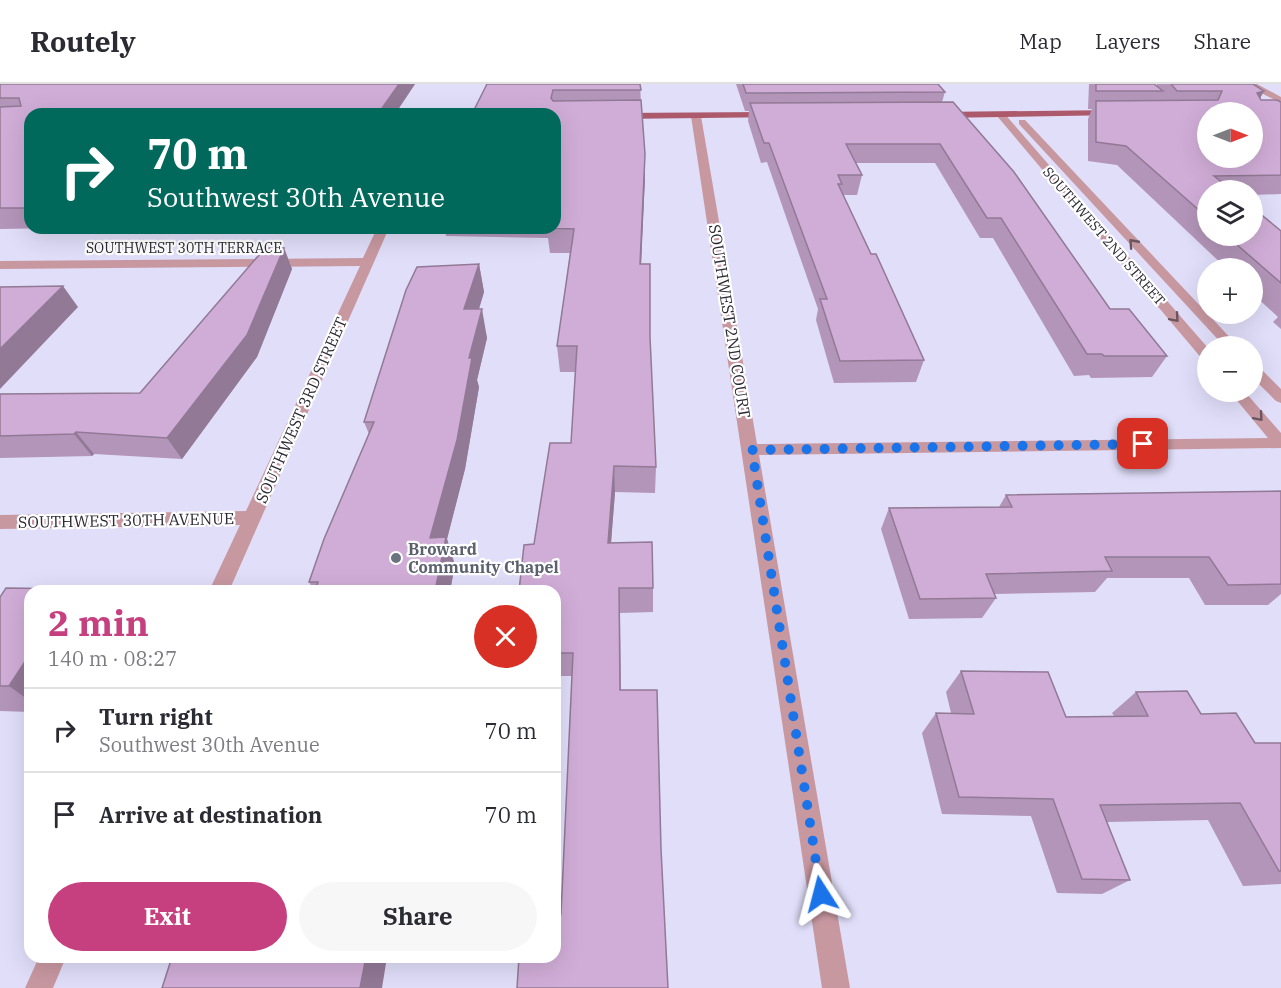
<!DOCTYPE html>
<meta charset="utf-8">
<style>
body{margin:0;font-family:"IBM Plex Serif",serif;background:#f7f7f7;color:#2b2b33;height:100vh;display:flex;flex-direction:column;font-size:22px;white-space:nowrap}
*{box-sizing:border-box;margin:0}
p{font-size:20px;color:#7c7c81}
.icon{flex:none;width:33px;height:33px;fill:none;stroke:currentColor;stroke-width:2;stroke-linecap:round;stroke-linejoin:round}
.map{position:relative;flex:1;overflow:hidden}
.drawer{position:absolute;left:24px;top:501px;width:537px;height:378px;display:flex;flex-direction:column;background:#fff;border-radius:18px;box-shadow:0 6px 24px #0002}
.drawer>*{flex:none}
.banner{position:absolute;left:24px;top:24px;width:537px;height:126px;border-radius:18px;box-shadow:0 6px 24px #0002;background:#00695c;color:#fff;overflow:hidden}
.needle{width:39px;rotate:90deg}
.buttons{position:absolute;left:1197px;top:18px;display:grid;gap:12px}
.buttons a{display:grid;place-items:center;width:66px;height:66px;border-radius:50%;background:#fff;box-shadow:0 6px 24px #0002;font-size:30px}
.pin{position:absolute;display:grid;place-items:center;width:51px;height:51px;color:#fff;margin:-26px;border-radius:12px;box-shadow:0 3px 9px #0006}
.me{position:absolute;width:66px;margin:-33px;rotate:351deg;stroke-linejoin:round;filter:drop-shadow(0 0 4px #0008)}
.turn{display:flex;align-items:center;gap:21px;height:126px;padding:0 24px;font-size:27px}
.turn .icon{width:78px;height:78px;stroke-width:2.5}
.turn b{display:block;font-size:42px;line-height:51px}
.round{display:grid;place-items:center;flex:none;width:63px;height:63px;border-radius:32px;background:#f7f7f7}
.head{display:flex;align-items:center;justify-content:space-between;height:102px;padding:0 24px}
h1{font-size:36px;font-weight:700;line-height:45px;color:#c63f7f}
.primary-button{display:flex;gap:12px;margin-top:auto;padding:12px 24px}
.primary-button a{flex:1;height:69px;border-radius:36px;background:#c63f7f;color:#fff;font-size:24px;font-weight:700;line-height:69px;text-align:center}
.primary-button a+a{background:#f7f7f7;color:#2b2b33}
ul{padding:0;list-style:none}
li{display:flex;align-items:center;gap:18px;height:84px;padding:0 24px;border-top:2px solid #e1e1e2}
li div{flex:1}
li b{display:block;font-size:22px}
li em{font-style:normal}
header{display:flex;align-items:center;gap:36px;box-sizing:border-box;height:84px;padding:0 30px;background:#fff;border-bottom:2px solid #e1e1e2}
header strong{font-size:28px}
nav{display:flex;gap:33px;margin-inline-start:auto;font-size:21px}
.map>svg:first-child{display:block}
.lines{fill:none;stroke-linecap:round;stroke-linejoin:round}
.minor{fill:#c898a1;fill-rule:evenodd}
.major{fill:#ac596c;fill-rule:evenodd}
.wall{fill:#b395b9}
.shaded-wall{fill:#927996}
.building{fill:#d0add7;stroke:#927996;stroke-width:1.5;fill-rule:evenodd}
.oneway{stroke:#6a5660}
.route{stroke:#1a73e8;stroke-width:10;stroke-dasharray:0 18}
.worship-dot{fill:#6b7280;stroke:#fff;stroke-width:2}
.labels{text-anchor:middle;stroke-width:4.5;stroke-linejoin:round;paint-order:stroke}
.far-street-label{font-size:14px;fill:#2b2a34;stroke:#fff}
.street-label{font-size:16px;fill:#2b2a34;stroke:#fff}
.worship-label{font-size:16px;font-weight:bold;fill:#5b616d;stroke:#fff;text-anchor:start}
</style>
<header>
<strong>Routely</strong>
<nav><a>Map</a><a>Layers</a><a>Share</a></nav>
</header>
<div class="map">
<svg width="1281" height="904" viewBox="0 0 1281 904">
<rect width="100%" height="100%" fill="#e0def9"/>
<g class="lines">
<path class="minor" d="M1230,0h27l24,13v6l-28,-14 -24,-1z
M997,28h6l205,236v13l-5,-1 -206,-244z
M696,29l5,3 56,328 511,-6 -38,-46h15l36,41v15l-522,7 91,533h-28l-131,-872z
M1019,36h6l213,226h-14l-205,-222z
M377,144h12l-160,363h-20l31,-66 -240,4v-14l246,-4 114,-245 -360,3v-8l363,-3z
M1252,280l5,1 24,24v14l-5,-2 -24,-24z
M39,873h27l-13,31h-28z"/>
<path class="major" d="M1116,26l3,1v4l-180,3 -5,-3 5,-3z
M771,28l3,1v4l-156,2 -5,-3 5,-3z"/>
</g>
<path class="wall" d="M0,0h415l-20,30h-365v114h28l-58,1z
M487,0h153l5,93 -4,87 9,73 6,130 -1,26 -40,-1 -4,51 42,45v24l-33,1 -59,301 11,-238h-17v-85l-21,-47 37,-101 4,-71h-15l-3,-26 13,-93h-20l-2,-15 -102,-2 -1,-8h110z
M736,0h202l7,8 -3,10 168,207 57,47 -15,21 -61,1 -2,-3 -15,1 -81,-138h-13l-45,-75h-79l6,12 -5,20h-14l28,59 53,106 -8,22 -82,1 -18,-63 2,-11 -51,-147 -6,1 -13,-42 1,-10h-4z
M1089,0h65l2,2 1,-2h96l11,7 -4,7 1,2 20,2v92l-29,1v-5h-44v46h44l29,-5v98l-8,-7 5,-5 -26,-24v-25h-26l-109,-103 -29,-4v-42l4,-10h-4z
M229,144h90l-1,1z
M284,164l8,21 -35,88 -75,102 -88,-5 -2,2 -92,2v-64l140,-1z
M479,180l5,28 -5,17 8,29 -10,42 2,7 -14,82 -18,70 8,26 -5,26h-136l-5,-9 60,-148 -5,-12z
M1281,407v103l-13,11h-63l-16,-27h-82l-12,14 -101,2 2,4 -14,20 -73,1 -28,-90 8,-21 110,-1 7,-12z
M6,504l67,1 2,2h-45v121l-30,-1v-114z
M961,587l105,46 48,-1 -2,-3 24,-21 65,22 54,29h26v141l-38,2 -35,-66 -101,2 23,58 -28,14 -45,-1 -26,-77 -89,-2 -20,-81 14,-20h15l-5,-21z"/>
<path class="shaded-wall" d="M399,0h16l-20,30h-17z
M1264,7l-10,18 3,-16z
M645,70v23l-5,112v-25z
M284,164l8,21 -35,88 -75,102 -15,-21z
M479,180l5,28 -14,46 -6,-29z
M63,202l15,21 -78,82v-40z
M482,225l5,29 -10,42 2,7 -14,82 -18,70 8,26 -5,26h-15l-5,-53 39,-180z
M76,348l18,22 -2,2 -18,-22z
M614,382l1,26 -6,76 -1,-25z
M619,504l1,25 1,99 -1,-22z
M30,570v47l-21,-15z
M366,873h21l-5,31h-22z"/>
<path class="building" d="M0,0h399l-21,30h-348v94h-30v-101l21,-1 -2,-8h-19z
M487,0h153l1,6h-88l-2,8 2,3 88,-1 4,54 -5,110h10v73l6,130 -42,-1 -6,77 44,-1 1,46h-34l1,102h37l4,159 7,139h-151l2,-31h36v-43h6l12,-261h-18v-62h-36l5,-46 10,-1 16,-101h21l6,-97h-20l17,-117 -27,-1h8v-114h-83z
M743,0h195l7,8 -199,1z
M1096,0h58l9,7h-67z
M1171,0h82l11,7 -7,2 4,7h16l4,2v73l-67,1 18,14h-24v28l-82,-72 -30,-4v-41l122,-1 4,-9h-45zM1208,28h44v46h-44z
M953,18l61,70 96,137h19l38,47h-63l-2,-2h-15l-86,-136h-14l-47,-74h-94l16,31h-24l4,9h-4l33,70h5l48,106 -84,1 -20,-62h7l-58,-156h-5l-14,-40z
M1252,123l29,24v52l-54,-47h25z
M265,164h19l-37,87 -80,103 -91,-6 -2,2 -74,2v-42l140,-1z
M479,180l-15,45h18l-13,49h3l-15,82 -27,98 16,-1 -11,54h-120l3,-9h-9l15,-43 50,-117h-10l42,-132 11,-23z
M63,202l-63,63v-62z
M1281,407v93l-53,1 -19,-28h-104l7,14 -126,3 10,24 -76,1 -31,-91 123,-1 -6,-12z
M6,504l67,1 -2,2h-41v63l-21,32h-9v-89z
M961,587l87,1 18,45 82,-1 -12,-24 51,-1 14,23 35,-1 19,30h26v128h-2l-39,-68 -140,2 30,75 -48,-1 -29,-80 -94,-2 -23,-84 38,1z
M172,873h194l-6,31h-198z"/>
<defs><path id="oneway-chevron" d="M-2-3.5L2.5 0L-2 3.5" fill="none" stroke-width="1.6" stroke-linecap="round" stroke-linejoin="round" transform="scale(1.5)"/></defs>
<g class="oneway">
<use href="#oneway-chevron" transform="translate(1133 159) rotate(-132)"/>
<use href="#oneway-chevron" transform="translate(1175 234) rotate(49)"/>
<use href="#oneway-chevron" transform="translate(1259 333) rotate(49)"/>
</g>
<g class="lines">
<path class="route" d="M821,810l-69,-444 391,-6"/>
</g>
<circle class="worship-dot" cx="396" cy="474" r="6"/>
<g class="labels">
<g class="far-street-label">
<text transform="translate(1104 152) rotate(49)" y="5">SOUTHWEST 2ND STREET</text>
<text x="184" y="169">SOUTHWEST 30TH TERRACE</text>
</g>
<g class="street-label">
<text transform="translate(730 237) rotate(81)" y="6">SOUTHWEST 2ND COURT</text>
<text transform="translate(301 326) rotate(-66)" y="6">SOUTHWEST 3RD STREET</text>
<text transform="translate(126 436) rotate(-1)" y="6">SOUTHWEST 30TH AVENUE</text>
</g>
<g class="worship-label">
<text x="408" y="471">Broward<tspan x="408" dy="18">Community Chapel</tspan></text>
</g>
</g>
</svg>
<div class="buttons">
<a><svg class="needle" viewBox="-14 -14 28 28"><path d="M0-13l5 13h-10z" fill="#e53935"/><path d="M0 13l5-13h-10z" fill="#7c7c81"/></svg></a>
<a><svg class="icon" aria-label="layers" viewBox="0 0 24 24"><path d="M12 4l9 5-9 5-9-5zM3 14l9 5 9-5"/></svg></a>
<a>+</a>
<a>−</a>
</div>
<div class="pin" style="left:1143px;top:360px;background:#d93025"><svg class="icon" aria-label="arrive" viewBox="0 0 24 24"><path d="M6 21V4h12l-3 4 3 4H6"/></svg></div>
<svg class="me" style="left:821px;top:810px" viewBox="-20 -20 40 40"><path d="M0-17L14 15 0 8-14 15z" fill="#1a73e8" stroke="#fff" stroke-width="4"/></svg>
<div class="banner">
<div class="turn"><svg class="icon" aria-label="right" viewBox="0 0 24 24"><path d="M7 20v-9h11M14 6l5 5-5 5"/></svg><div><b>70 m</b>Southwest 30th Avenue</div></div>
</div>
<section class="drawer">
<div class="head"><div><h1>2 min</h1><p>140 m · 08:27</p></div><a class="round" style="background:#d93025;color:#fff"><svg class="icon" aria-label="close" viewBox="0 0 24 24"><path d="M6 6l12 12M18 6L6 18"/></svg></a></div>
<ul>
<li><svg class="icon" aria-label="right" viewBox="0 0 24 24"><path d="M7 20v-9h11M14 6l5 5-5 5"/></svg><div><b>Turn right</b><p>Southwest 30th Avenue</p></div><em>70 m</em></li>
<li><svg class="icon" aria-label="arrive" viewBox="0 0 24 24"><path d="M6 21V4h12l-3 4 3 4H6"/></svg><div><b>Arrive at destination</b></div><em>70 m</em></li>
</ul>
<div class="primary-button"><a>Exit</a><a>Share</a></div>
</section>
</div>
